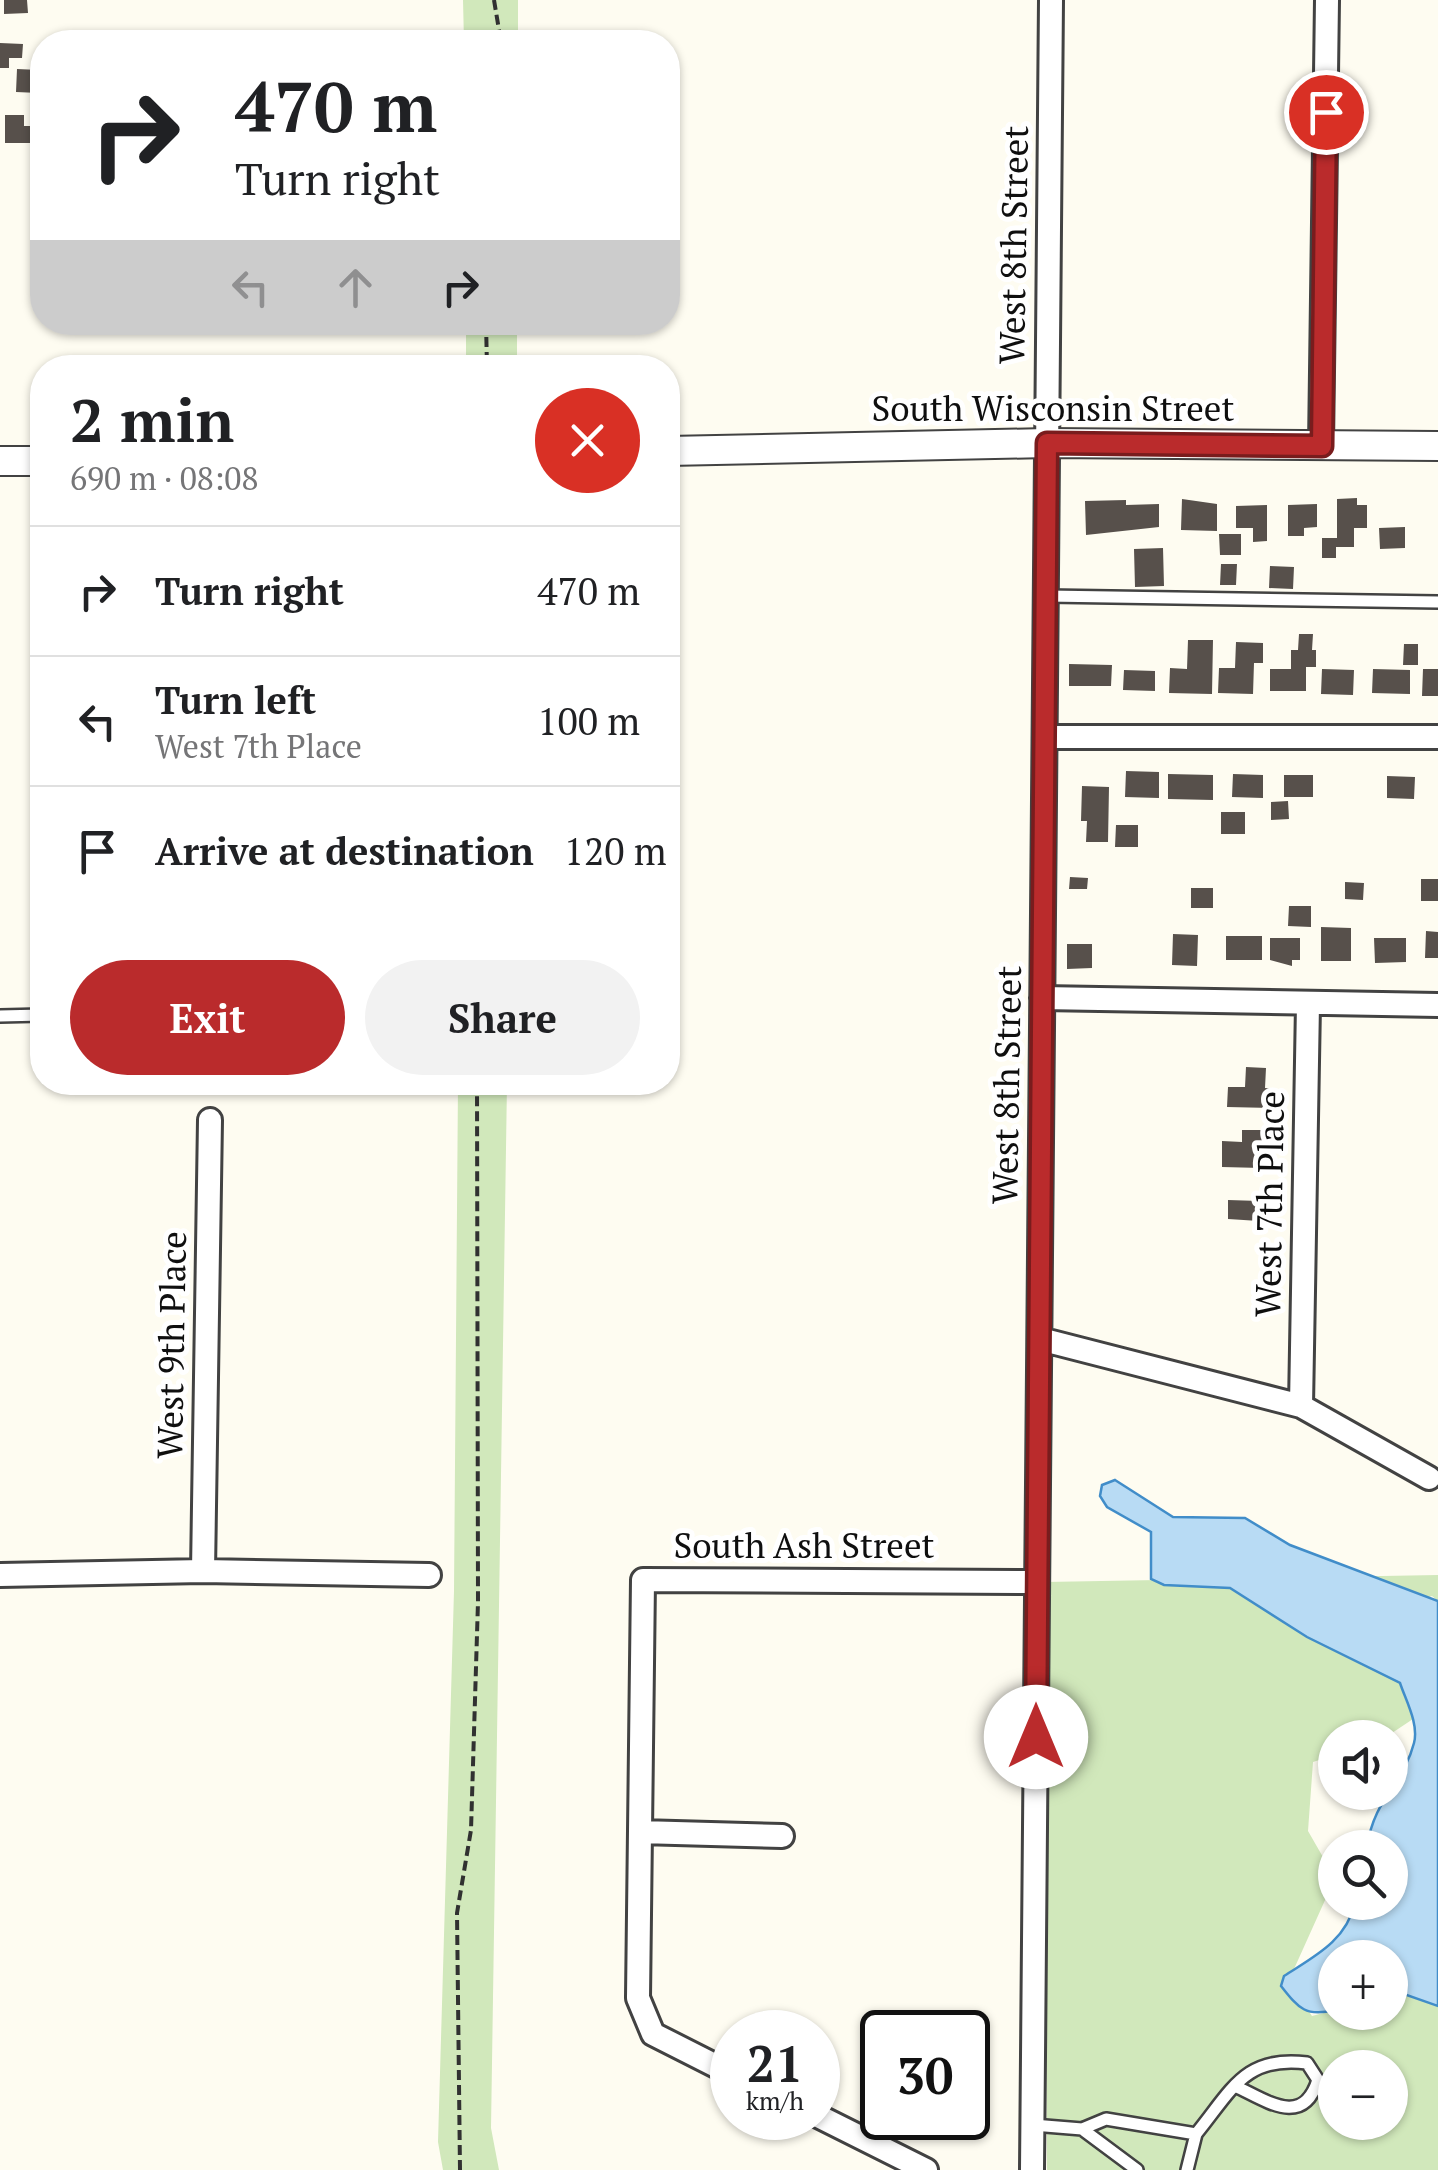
<!DOCTYPE html>
<meta charset="utf-8">
<style>
body{margin:0;font-family:"PT Serif",serif;background:#f2f2f2;color:#202124;height:100vh;display:flex;flex-direction:column;font-size:38px;white-space:nowrap}
*{box-sizing:border-box;margin:0}
p{font-size:32px;color:#757577}
.icon{flex:none;width:55px;height:55px;fill:none;stroke:currentColor;stroke-width:2;stroke-linecap:round;stroke-linejoin:round}
.map{position:relative;flex:1;overflow:hidden}
.details{position:absolute;left:30px;top:355px;width:650px;height:740px;display:flex;flex-direction:column;background:#fff;border-radius:40px;box-shadow:0 2px 8px #0004}
.details>*{flex:none}
.top-card{position:absolute;left:30px;top:30px;width:650px;height:305px;border-radius:40px;box-shadow:0 2px 8px #0004;background:#fff;color:#202124;overflow:hidden}
.fabs{position:absolute;left:1318px;top:1720px;display:grid;gap:20px}
.fabs a{display:grid;place-items:center;width:90px;height:90px;border-radius:50%;background:#fff;box-shadow:0 2px 8px #0004;font-size:50px}
.speed{position:absolute;left:710px;top:2010px;display:flex;gap:20px;font-size:50px;font-weight:700;text-align:center}
.speed>*{display:grid;place-content:center;width:130px;height:130px;border-radius:50%;background:#fff;box-shadow:0 2px 8px #0004;line-height:1}
.speed small{font-size:25px;font-weight:400}
.speed .limit{border:5px solid #111;border-radius:15px;background:#fff;color:#111}
.pin{position:absolute;display:grid;place-items:center;width:85px;height:85px;color:#fff;margin:-42px;border:5px solid #fff;border-radius:50%;box-shadow:0 2px 10px #0007}
.me{position:absolute;width:110px;margin:-55px;rotate:0deg;stroke-linejoin:round;filter:drop-shadow(0 0 8px #0008)}
.turn{display:flex;align-items:center;gap:35px;height:210px;padding:0 40px;font-size:45px}
.turn .icon{width:130px;height:130px;stroke-width:2.5}
.turn b{display:block;font-size:70px;line-height:85px}
.lanes{display:flex;align-items:center;height:95px;padding:0 40px;background:#0003;justify-content:center;gap:50px;direction:ltr}
.lanes .off{opacity:.35}
.round{display:grid;place-items:center;flex:none;width:105px;height:105px;border-radius:52px;background:#f2f2f2}
.summary{display:flex;align-items:center;justify-content:space-between;height:170px;padding:0 40px}
h1{font-size:60px;font-weight:700;line-height:75px}
.action{display:flex;gap:20px;margin-top:auto;padding:20px 40px}
.action a{flex:1;height:115px;border-radius:60px;background:#ba2b2c;color:#fff;font-size:40px;font-weight:700;line-height:115px;text-align:center}
.action a+a{background:#f2f2f2;color:#202124}
ul{padding:0;list-style:none}
li{display:flex;align-items:center;gap:30px;height:130px;padding:0 40px;border-top:2px solid #e0e0e0}
li div{flex:1}
li b{display:block;font-size:38px}
li em{font-style:normal}
.map>svg:first-child{display:block}
.green{fill:#d1e8bb;fill-rule:evenodd}
.water{fill:#b8dbf4;stroke:#418dc9;stroke-width:2.5}
.building{fill:#57504b}
.lines{fill:none;stroke-linecap:round;stroke-linejoin:round}
.service-casing{stroke:#424242;stroke-width:16}
.minor-casing{stroke:#424242;stroke-width:28}
.tertiary-casing{stroke:#424242;stroke-width:32}
.path{stroke:#313131;stroke-width:4;stroke-dasharray:10 5;stroke-linecap:butt}
.service{stroke:#fff;stroke-width:11}
.minor{stroke:#fff;stroke-width:22}
.tertiary{stroke:#fff;stroke-width:28}
.route-casing{stroke:#791c1d;stroke-width:25}
.route{stroke:#ba2b2c;stroke-width:18}
.labels{text-anchor:middle;stroke-width:10;stroke-linejoin:round;paint-order:stroke}
.street-label{font-size:35px;fill:#0f0f0f;stroke:#fff}
</style>
<div class="map">
<svg width="1438" height="2170" viewBox="0 0 1438 2170">
<rect width="100%" height="100%" fill="#fefcf1"/>
<path class="green" d="M463,0h55v42h-54z
M466,323h51v44h-51z
M458,1083h49l-16,1045 8,42h-56l-5,-28 16,-551z
M1438,1575v26l-6,-5 -125,41 92,46 14,36 -27,18 -51,1v17l-22,7 -5,69 27,47 -41,91 -10,7 28,40 23,-6 55,2v-15l14,-3 34,12v164h-391l-2,-588zM1335,2068h55v54h-55z"/>
<path class="water" d="M1115,1480l58,37 72,1 45,27 148,56v405l-34,-12 -14,3v-39h-55v52c-29,7 -36,-1 -54,-24l3,-10c31,-20 62,-35 71,-73l35,-1v-54l-23,-1c7,-49 37,-64 47,-104 5,-19 -8,-42 -14,-60l-93,-46 -77,-49 -66,-3 -13,-6v-47l-44,-25 -7,-11 2,-11z"/>
<path class="building" d="M4,0h23l1,13 -24,1z
M0,43l23,1 -1,14h-13v10h-9z
M17,69l22,1v23l-23,-1z
M5,115h19v11h10v17h-29z
M1357,498v7h10v23h-13v19h-18v11h-14v-20h15v-39z
M1182,499l35,5v27l-36,-1z
M1126,500v5l33,-1v23l-73,8 -1,-34z
M1317,504v23l-13,1v8h-16v-31z
M1267,505v36l-14,1v-14h-17v-22z
M1405,527v21l-25,1 -1,-21z
M1219,534h22v21h-21z
M1163,548l1,38 -29,1 -1,-38z
M1221,564h16l-1,21h-16z
M1270,566l24,1 -1,22 -24,-1z
M1299,634h14l-1,16h4v17h-10v24h-36v-22h21v-19h7z
M1188,640h25l-1,54 -43,-1 1,-25 17,1z
M1236,642l27,1v20h-9l-1,31 -35,-1 1,-25h16z
M1404,644h14v21h-15z
M1069,664l43,1 -1,21h-42z
M1322,669l32,1 -1,25 -32,-1z
M1373,669l37,1v24l-38,-1z
M1423,669h15v27h-16z
M1124,670l31,1v20l-32,-1z
M1126,771l33,1v26l-34,-1z
M1168,774l45,1v25l-45,-1z
M1233,774l30,1v23l-31,-1z
M1284,775h29v22h-29z
M1387,776l28,1 -1,22 -27,-1z
M1082,786l27,1 -1,55h-22l1,-21h-6z
M1288,801l1,18 -18,1v-18z
M1221,812h24v22h-24z
M1116,825h22v22h-23z
M1070,877l18,1 -1,11h-18z
M1421,879h17v22h-17z
M1345,882l19,1 -1,17 -18,-1z
M1191,888h22v20h-22z
M1289,906h22v21l-23,-1z
M1321,927l30,1v33h-30z
M1426,931l12,1v26h-13z
M1173,934l25,1 -1,31 -25,-1z
M1226,936h36v24h-36z
M1270,938h30v22h-8v6l-22,-6z
M1374,938h32v24l-31,1z
M1067,944h25v24l-25,1z
M1246,1067l20,1 -1,20 10,1v19l-48,-1 1,-20h17z
M1242,1130h20v38l-40,-1v-26l20,1z
M1228,1200l32,1 -1,20 -31,-2z"/>
<g class="lines">
<defs>
<path id="service" d="M1047,596l391,6
M0,1016l42,-1
M1033,2125l49,4 24,-10 90,15 -9,36
M1082,2129l55,41
M1196,2134c36,-44 49,-79 111,-71l11,17c-15,48 -51,21 -83,6"/>
<path id="minor" d="M1321,446l6,-446
M1046,737h392
M1042,998l396,7
M1040,1339l261,67 128,72
M1301,1406l7,-402
M203,1571l7,-451
M0,1575l203,-4 226,4
M640,1832l142,4
M732,2074l-79,-40 -15,-36 5,-418 394,2
M818,2116l108,54
M1032,2170l19,-2170"/>
<path id="tertiary" d="M668,451l379,-8 391,3
M0,461h42"/>
</defs>
<use href="#service" class="service-casing"/>
<use href="#minor" class="minor-casing"/>
<use href="#tertiary" class="tertiary-casing"/>
<path class="path" d="M494,0l7,42
M486,322l1,46
M460,2170l-3,-257 14,-83 7,-228 -1,-520"/>
<use href="#service" class="service"/>
<use href="#minor" class="minor"/>
<use href="#tertiary" class="tertiary"/>
</g>
<g class="lines">
<defs>
<path id="route" d="M1036,1737l11,-1294 275,3 4,-334"/>
</defs>
<use href="#route" class="route-casing"/>
<use href="#route" class="route"/>
</g>
<g class="labels">
<g class="street-label">
<text transform="translate(1014 245) rotate(-89)" y="12">West 8th Street</text>
<text x="1053" y="421">South Wisconsin Street</text>
<text transform="translate(1007 1085) rotate(-89)" y="12">West 8th Street</text>
<text transform="translate(1270 1204) rotate(-89)" y="12">West 7th Place</text>
<text transform="translate(172 1345) rotate(-89)" y="12">West 9th Place</text>
<text x="804" y="1558">South Ash Street</text>
</g>
</g>
</svg>
<div class="fabs">
<a><svg class="icon" aria-label="sound" viewBox="0 0 24 24"><path d="M4 9h4l5-4v14l-5-4H4zM17 9q2 3 0 6"/></svg></a>
<a><svg class="icon" aria-label="search" viewBox="0 0 24 24"><circle cx="10" cy="10" r="6"/><path d="M15 15l6 6"/></svg></a>
<a>+</a>
<a>−</a>
</div>
<div class="speed"><div>21<small>km/h</small></div><div class="limit">30</div></div>
<div class="pin" style="left:1326px;top:112px;background:#d93025"><svg class="icon" aria-label="arrive" viewBox="0 0 24 24"><path d="M6 21V4h12l-3 4 3 4H6"/></svg></div>
<svg class="me" style="left:1036px;top:1737px" viewBox="-20 -20 40 40"><circle r="19" fill="#fff"/><path d="M0-13L10 11 0 6-10 11z" fill="#ba2b2c"/></svg>
<div class="top-card">
<div class="turn"><svg class="icon" aria-label="right" viewBox="0 0 24 24"><path d="M7 20v-9h11M14 6l5 5-5 5"/></svg><div><b>470 m</b>Turn right</div></div>
<div class="lanes"><svg class="icon off" aria-label="left" viewBox="0 0 24 24"><path d="M17 20v-9H6M10 6l-5 5 5 5"/></svg><svg class="icon off" aria-label="ahead" viewBox="0 0 24 24"><path d="M12 20V5M6 11l6-6 6 6"/></svg><svg class="icon" aria-label="right" viewBox="0 0 24 24"><path d="M7 20v-9h11M14 6l5 5-5 5"/></svg></div>
</div>
<section class="details">
<div class="summary"><div><h1>2 min</h1><p>690 m · 08:08</p></div><a class="round" style="background:#d93025;color:#fff"><svg class="icon" aria-label="close" viewBox="0 0 24 24"><path d="M6 6l12 12M18 6L6 18"/></svg></a></div>
<ul>
<li><svg class="icon" aria-label="right" viewBox="0 0 24 24"><path d="M7 20v-9h11M14 6l5 5-5 5"/></svg><div><b>Turn right</b></div><em>470 m</em></li>
<li><svg class="icon" aria-label="left" viewBox="0 0 24 24"><path d="M17 20v-9H6M10 6l-5 5 5 5"/></svg><div><b>Turn left</b><p>West 7th Place</p></div><em>100 m</em></li>
<li><svg class="icon" aria-label="arrive" viewBox="0 0 24 24"><path d="M6 21V4h12l-3 4 3 4H6"/></svg><div><b>Arrive at destination</b></div><em>120 m</em></li>
</ul>
<div class="action"><a>Exit</a><a>Share</a></div>
</section>
</div>
